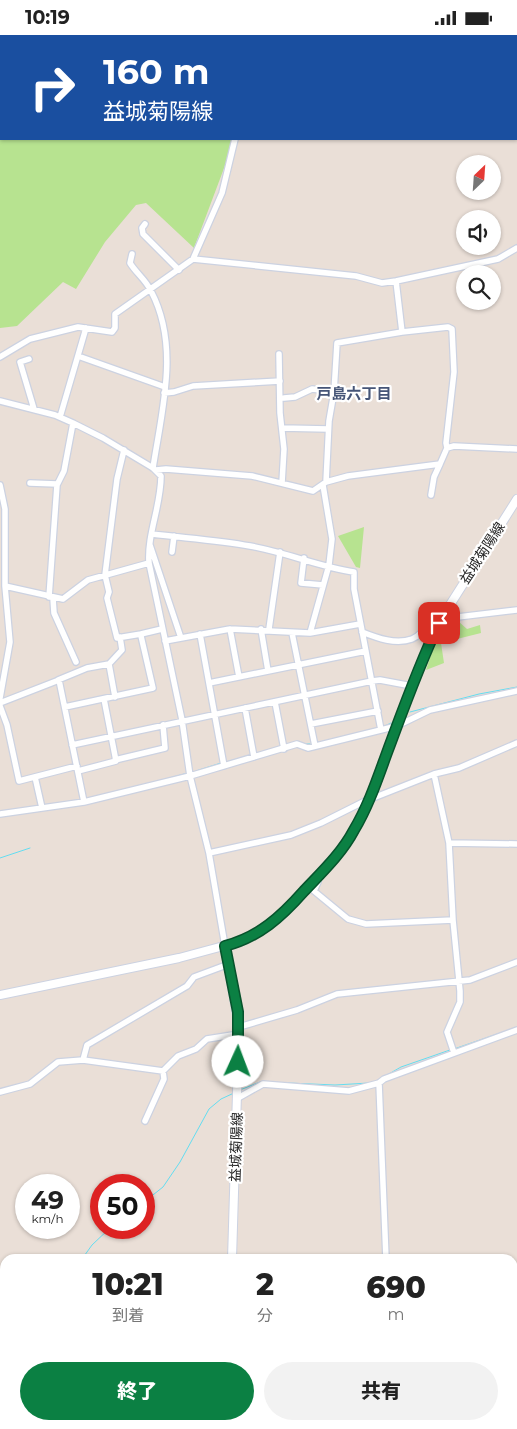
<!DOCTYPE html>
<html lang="ja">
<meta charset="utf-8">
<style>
body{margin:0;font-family:Montserrat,"Noto Sans JP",sans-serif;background:#f2f2f2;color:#222;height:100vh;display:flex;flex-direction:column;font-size:19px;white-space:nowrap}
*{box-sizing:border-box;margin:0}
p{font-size:16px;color:#767676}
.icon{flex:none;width:28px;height:28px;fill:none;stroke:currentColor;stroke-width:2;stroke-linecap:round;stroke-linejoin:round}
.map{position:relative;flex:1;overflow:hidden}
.sheet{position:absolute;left:0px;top:1219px;width:518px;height:176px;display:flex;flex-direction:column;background:#fff;border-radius:15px 15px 0 0;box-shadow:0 1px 4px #0004}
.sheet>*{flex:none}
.guide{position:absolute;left:0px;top:0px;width:518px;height:105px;box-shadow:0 1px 4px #0004;background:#1a4fa0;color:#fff;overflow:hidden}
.needle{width:32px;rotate:25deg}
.controls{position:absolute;left:456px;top:120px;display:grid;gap:10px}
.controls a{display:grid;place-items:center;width:45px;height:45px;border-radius:50%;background:#fff;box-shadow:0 1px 4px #0004;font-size:25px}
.speed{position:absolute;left:15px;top:1139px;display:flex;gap:10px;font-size:25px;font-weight:700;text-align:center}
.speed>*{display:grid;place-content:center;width:65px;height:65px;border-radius:50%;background:#fff;box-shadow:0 1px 4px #0004;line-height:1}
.speed small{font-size:12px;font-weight:400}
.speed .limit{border:8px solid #d22;background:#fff;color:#111}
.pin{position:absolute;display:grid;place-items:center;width:42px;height:42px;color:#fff;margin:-21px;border-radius:10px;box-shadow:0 2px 8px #0006}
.me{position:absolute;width:55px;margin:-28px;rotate:2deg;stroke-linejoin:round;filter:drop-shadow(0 0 4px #0008)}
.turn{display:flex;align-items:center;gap:18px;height:105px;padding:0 20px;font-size:22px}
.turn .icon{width:65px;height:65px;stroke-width:2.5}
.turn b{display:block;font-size:35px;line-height:42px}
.eta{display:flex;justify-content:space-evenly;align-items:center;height:85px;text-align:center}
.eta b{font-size:30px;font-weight:800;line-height:35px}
.button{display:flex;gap:10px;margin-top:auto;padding:10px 20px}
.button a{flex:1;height:58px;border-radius:30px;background:#0b8043;color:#fff;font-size:20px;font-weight:800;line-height:58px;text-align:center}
.button a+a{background:#f2f2f2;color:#222}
.status{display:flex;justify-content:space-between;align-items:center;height:35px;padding:0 25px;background:#fff;direction:ltr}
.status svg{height:14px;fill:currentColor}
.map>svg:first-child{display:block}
.green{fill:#b7e390}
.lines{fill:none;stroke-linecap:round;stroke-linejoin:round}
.stream{stroke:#64ddf1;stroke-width:1}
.minor-casing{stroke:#ccd2e1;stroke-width:8}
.secondary-casing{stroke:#ccd2e1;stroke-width:10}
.minor{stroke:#fff;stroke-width:5.5}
.secondary{stroke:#fff;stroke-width:8}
.route-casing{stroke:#07532c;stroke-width:12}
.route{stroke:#0b8043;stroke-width:9}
.labels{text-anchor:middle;stroke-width:4.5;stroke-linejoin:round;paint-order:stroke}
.street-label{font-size:14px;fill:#262626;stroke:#fff}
.neighbourhood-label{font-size:15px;font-weight:bold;fill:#465577;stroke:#fff}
</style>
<div class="status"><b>10:19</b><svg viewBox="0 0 49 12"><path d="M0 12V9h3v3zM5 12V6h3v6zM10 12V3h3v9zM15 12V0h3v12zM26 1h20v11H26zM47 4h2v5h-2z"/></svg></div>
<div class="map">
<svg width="517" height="1394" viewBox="0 0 517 1394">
<rect width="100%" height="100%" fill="#eadfd7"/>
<path class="green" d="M0,0h229l-228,1v103h234l-41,109 -48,-45 -10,2 -31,37 -29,47 -13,-7 -46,44 -17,2z
M364,492l-4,41 -4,-1 -18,-31z
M458,586l9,8 13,-4 1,8 -40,10 3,20 -18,7 10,-31 9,-15z
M5,1284v106h7l-2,4h-10v-100z"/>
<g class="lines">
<path class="stream" d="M410,677l69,-18 38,-7
M385,691l6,-3
M319,707l11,-2
M304,709h6
M229,726l13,-3
M196,736l25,-8
M151,748l37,-10
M0,823l30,-10
M454,1014l55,-19
M387,1040l14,-8 49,-17
M264,1047l71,3 34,-2
M240,1055l20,-8
M144,1167l19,-15 17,-25 29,-53 12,-10 13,-6
M82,1224l10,-14 19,-18
M0,1352l5,-6"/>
<defs>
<path id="minor" d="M259,1l1,-1
M145,189l-3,4 1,6 36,36
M132,219l-2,9c6,10 16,17 21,28 29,55 11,118 2,177
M193,224l163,17 26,7 14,-2 102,-22 19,-11
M402,297l46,-5 4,2 2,43 -8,71 1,5
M279,319l1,59 4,36 -2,34
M78,321l87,31
M0,322l30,-18 48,-12 34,5 3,-4v-14l78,-55 29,-66 13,-54
M29,324l-9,3 14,47
M164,358l10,-1 19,-6 87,-5
M284,363l11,-1 17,-8 18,2 5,-4
M0,366l55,14 18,8 30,15 50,30 8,8c0,30 -14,58 -12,87l33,157 8,56 19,77 16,93
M60,382l26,-89
M282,393l46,1
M124,415l-7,29 -12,96 4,17 -2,6 10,40 24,-4
M156,435l10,-1 86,7 61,15 13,-9 22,-6 92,-12 7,-16 7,-2 63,3
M326,447l3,-61 5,-29 3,-49 65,-11 -6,-51
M30,448l27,1
M0,450l5,24v77l5,56 -10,56
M431,460l3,-18 6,-13
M152,499c32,4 66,6 98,12 35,6 70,21 104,26v17l27,141
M150,510l31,93
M172,517l2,-16
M304,523l-3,25 22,2
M5,551l58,13 25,-19 61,-17
M49,562l8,-112 7,-14 9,-48
M53,563l1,15 22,49
M441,584l76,-9
M230,594l9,48
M261,594l7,42
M269,594l11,-77
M362,597c15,6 34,13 50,7 13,-5 8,-13 27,-15
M292,598l23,113
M310,598l19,-68 3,-26 -9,-54
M200,599l24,132
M165,606l65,-12 80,4 50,-9
M109,629l6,33
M58,645l29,-12 22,-4 13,-14 -2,-13
M209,648l157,-32
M275,667l9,47
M0,668l59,-23 25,122
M0,671l7,19 12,56 58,-15
M65,672l88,-19 -12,-52v-2l21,-5
M245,673l9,49
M311,689l67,-13
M72,710l300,-64 8,-1 32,6
M115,725l50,-12 -2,-23
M78,736l38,-10 -12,-62
M434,739l15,69 4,77 7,71v11l-13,30 7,21
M35,742l7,31
M0,779l84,-12 106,-26 107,-32 11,4 89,-22 33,-16 87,-19
M449,808l68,1
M209,818l82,-18 30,-12 42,-21 71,-28 25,-6 58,-25
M315,845l3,2 -4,9 34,28 18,5 87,-4
M239,992l58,-17 40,-16 133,-14 47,-18
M83,1025l80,11
M379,1048l7,176
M0,1057l30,-8 28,-22 25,-2 4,-15 100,-59 7,-9 35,-13
M238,1063l25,-14 86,7 30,-8 5,-4 133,-49
M145,1086l19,-42 -1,-8 15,-15 18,-7 11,-10 32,-5
M512,1232h5
M392,1390v4"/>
<path id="secondary" d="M225,911l14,81 -7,232
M0,960l179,-37 63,-17 27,-16 14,-11 55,-61 16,-22 15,-30 43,-115 29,-67 76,-120
M219,1394l1,-4"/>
</defs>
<use href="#minor" class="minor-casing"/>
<use href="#secondary" class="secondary-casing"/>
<use href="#minor" class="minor"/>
<use href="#secondary" class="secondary"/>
</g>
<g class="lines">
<defs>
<path id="route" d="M238,1027v-50l-13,-66c34,-9 56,-29 79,-55 18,-19 38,-38 50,-61 15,-25 24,-53 34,-80 16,-43 31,-85 51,-127"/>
</defs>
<use href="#route" class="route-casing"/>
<use href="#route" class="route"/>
</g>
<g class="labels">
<g class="street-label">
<text transform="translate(482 518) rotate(-57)" y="5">益城菊陽線</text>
<text transform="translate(236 1112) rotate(-88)" y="5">益城菊陽線</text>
</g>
<g class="neighbourhood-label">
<text x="354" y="364">戸島六丁目</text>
</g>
</g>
</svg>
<div class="controls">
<a><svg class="needle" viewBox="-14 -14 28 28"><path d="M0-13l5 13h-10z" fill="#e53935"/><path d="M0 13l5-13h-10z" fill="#767676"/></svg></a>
<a><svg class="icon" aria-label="sound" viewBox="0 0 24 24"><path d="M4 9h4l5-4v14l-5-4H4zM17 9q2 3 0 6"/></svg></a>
<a><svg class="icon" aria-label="search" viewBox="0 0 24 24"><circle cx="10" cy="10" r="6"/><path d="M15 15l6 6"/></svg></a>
</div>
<div class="speed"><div>49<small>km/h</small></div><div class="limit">50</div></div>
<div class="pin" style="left:439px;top:588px;background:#d93025"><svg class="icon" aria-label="arrive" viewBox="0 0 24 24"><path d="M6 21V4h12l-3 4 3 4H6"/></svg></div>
<svg class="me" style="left:238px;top:1027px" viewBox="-20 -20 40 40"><circle r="19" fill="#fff"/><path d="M0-13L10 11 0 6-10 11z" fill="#0b8043"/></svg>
<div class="guide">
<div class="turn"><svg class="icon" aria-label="right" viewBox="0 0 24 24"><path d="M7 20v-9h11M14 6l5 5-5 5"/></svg><div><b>160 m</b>益城菊陽線</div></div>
</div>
<section class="sheet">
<div class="eta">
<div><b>10:21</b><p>到着</p></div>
<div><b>2</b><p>分</p></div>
<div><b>690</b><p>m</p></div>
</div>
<div class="button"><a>終了</a><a>共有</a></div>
</section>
</div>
